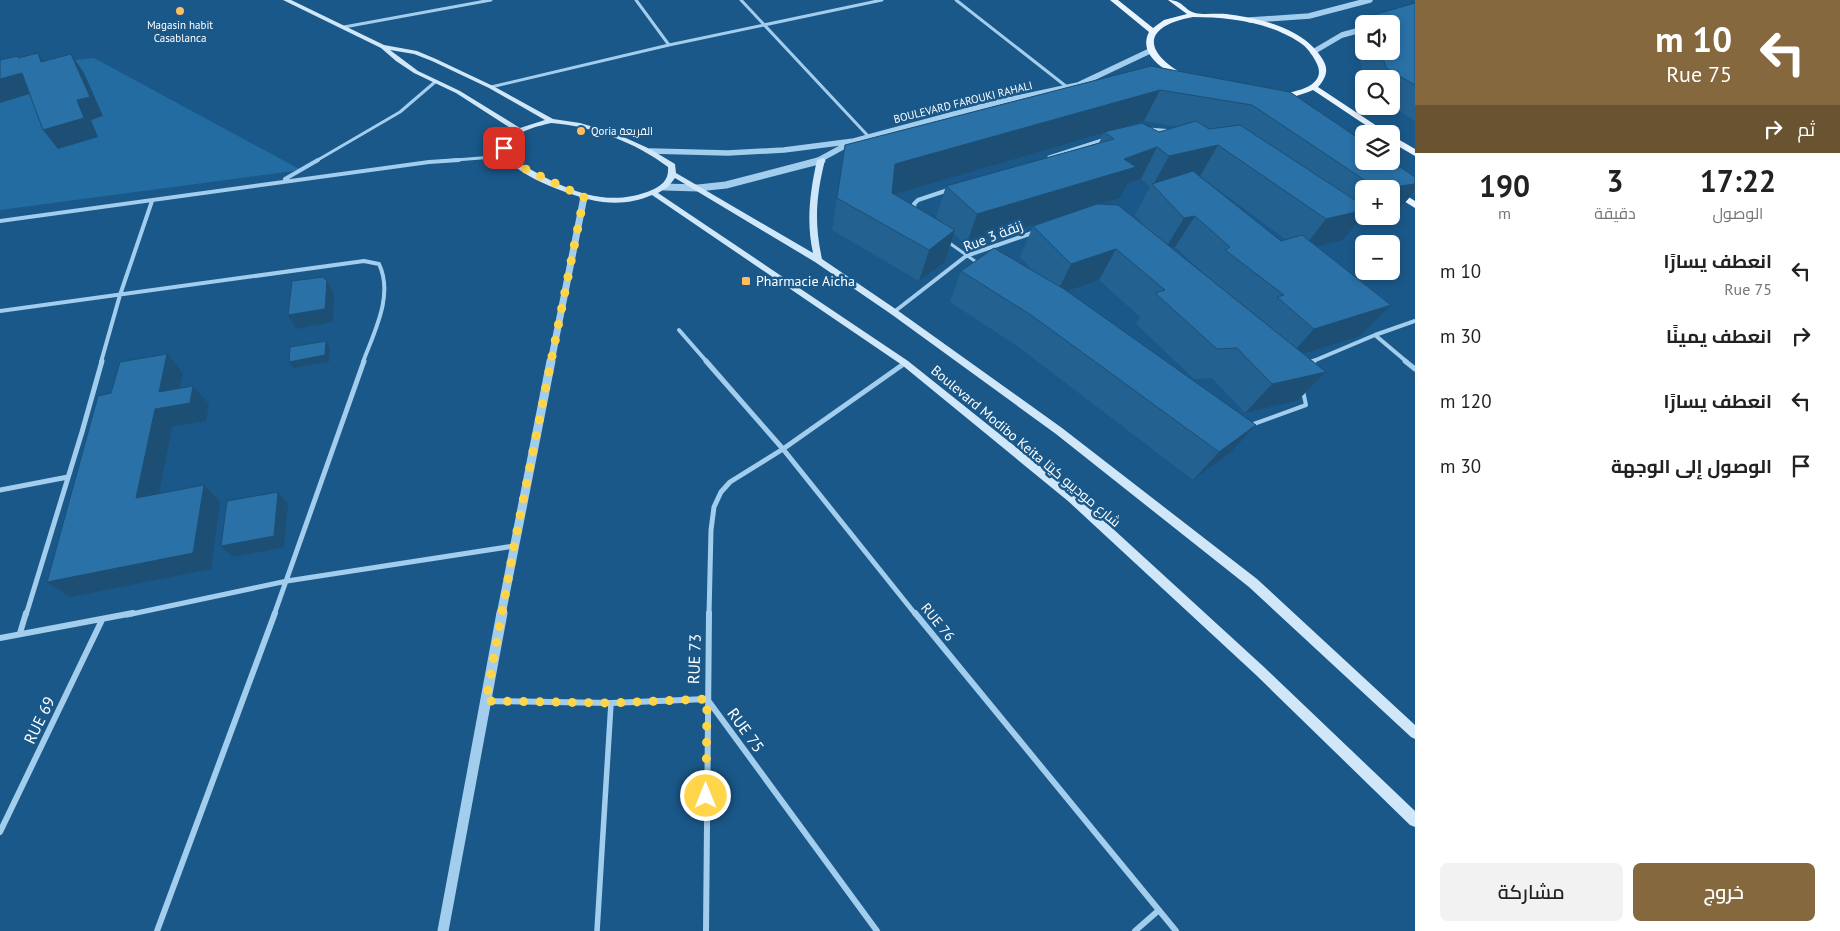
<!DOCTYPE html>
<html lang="ar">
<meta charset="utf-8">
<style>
body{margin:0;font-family:"PT Sans",Cairo,sans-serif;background:#f2f2f2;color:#222;direction:rtl;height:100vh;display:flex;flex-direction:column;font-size:19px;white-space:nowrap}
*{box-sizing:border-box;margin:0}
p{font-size:16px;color:#767676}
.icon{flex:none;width:28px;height:28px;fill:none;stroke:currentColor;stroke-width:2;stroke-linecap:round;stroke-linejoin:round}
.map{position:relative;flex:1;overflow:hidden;direction:ltr}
.details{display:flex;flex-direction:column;background:#fff;width:425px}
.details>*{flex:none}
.guide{background:#85683d;color:#fff;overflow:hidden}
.controls{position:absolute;left:1355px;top:15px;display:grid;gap:10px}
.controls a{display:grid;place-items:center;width:45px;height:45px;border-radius:8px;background:#fff;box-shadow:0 2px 8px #0003;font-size:25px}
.pin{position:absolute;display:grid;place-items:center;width:42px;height:42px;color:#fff;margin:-21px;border-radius:10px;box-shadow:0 2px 8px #0006}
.me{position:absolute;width:55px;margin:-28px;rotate:0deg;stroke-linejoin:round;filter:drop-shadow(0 0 4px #0008)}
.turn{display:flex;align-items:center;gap:18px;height:105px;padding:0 25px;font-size:22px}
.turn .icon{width:65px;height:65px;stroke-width:2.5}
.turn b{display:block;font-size:35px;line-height:42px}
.then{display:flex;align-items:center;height:48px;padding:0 25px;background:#0003;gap:10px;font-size:19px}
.eta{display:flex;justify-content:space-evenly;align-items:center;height:85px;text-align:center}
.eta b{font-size:30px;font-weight:600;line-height:35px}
.button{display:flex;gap:10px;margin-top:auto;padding:10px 25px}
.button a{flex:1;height:58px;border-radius:8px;background:#85683d;color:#fff;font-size:20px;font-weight:600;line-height:58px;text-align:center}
.button a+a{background:#f2f2f2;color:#222}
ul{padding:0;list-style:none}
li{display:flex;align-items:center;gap:15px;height:65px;padding:0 25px}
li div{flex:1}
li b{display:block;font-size:19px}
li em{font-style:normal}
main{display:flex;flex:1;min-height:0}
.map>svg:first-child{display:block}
.green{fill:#236ca2}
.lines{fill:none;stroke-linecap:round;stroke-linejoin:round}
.service-far1{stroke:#a3cded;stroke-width:3}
.service{stroke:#a3cded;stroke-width:4}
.pedestrian-far1{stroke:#a3cded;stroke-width:3}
.pedestrian{stroke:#a3cded;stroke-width:5.5}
.minor-far3{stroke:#a3cded;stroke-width:3}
.minor-far2{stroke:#a3cded;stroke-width:4}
.minor-far1{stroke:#a3cded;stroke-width:5}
.minor{stroke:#a3cded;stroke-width:6}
.tertiary-far3{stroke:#a3cded;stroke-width:5.5}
.tertiary-far2{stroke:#a3cded;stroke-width:7}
.tertiary-far1{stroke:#a3cded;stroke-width:9}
.tertiary{stroke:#a3cded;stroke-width:11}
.secondary{fill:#d0e7f9;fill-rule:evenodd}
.primary{fill:#e9f4ff;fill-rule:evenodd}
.wall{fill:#236190;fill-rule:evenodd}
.shaded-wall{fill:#1d4f75}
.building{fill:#2971a7;stroke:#1d4f75}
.route{stroke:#ffd54a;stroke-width:9;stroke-dasharray:0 16.2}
.poi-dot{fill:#ffbd5f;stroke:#1a5889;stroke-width:2}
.labels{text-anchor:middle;stroke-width:5;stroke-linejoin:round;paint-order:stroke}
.far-poi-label{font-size:11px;fill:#fff;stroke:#1a5889}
.far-street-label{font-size:11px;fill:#fff;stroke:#1a5889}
.street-label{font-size:14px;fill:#fff;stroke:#1a5889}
.poi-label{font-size:14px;fill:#fff;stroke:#1a5889;text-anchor:start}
.near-street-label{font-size:16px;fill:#fff;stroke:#1a5889}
</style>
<main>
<section class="details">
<div class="guide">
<div class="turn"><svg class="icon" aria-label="left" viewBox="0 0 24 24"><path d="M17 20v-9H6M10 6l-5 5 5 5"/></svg><div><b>10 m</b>Rue 75</div></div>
<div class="then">ثم<svg class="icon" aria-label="right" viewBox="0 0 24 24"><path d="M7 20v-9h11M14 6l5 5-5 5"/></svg></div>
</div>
<div class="eta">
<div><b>17:22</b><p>الوصول</p></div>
<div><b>3</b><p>دقيقة</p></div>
<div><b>190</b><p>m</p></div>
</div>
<ul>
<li><svg class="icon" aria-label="left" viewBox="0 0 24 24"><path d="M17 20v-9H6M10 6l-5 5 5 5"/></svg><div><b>انعطف يسارًا</b><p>Rue 75</p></div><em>10 m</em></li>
<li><svg class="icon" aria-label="right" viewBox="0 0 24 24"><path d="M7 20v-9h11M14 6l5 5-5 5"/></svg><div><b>انعطف يمينًا</b></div><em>30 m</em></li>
<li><svg class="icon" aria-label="left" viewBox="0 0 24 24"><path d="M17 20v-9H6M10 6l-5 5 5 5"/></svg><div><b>انعطف يسارًا</b></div><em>120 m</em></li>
<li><svg class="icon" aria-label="arrive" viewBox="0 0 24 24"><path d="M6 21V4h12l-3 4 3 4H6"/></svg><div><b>الوصول إلى الوجهة</b></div><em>30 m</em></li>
</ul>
<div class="button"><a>خروج</a><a>مشاركة</a></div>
</section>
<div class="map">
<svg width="1415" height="931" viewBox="0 0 1415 931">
<rect width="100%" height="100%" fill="#1a5889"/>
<path class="green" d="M94,58l207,112 -301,40v-141z"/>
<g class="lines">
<path class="service-far1" d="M948,242l31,22"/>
<path class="service" d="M1251,425l55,-20 -3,-14"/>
<path class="pedestrian-far1" d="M636,0l33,45
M741,0l128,137
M956,0l111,87
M344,27l147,-27
M491,87l178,-42 213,-45"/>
<path class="pedestrian" d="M597,931l14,-228"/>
<path class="minor-far3" d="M1148,129l26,2
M1049,157l56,-18
M316,161l84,-49 35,-30
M443,161l63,-5"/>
<path class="minor-far2" d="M285,179l33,-19
M915,212l-1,-8 4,-4 33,-11
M0,221l429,-59 30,-2
M0,311l364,-50 15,3c15,31 -5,68 -16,98
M894,312l72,-56 69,-24
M679,330l28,32
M1375,335l32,27
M101,362l19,-67 32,-94
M1311,362l64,-27 40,-14"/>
<path class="minor-far1" d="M706,361l77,88 133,166
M1405,361l10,8
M1307,364l7,-3
M0,490l68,-13
M26,615l56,-183 20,-71
M127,615l160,-34 227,-35
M274,615l90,-254
M709,615l2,-85 3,-23 7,-15 9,-10 53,-33 122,-86"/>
<path class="minor" d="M915,613l261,318
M20,633l6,-20
M0,638l133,-25
M707,699l170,232
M486,701l125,2 96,-4
M0,832l102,-212
M157,931l118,-318
M706,931l3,-318
M1135,931l24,-21"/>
<path class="tertiary-far3" d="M1250,20l59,-4 61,-16
M1313,52l29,-17 22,-6
M651,151l77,2 56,-3 70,-9 149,-40 75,-16 74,-35
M817,161l33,-18"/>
<path class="tertiary-far2" d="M664,187l34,1 28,-3 96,-25
M551,362l33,-165"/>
<path class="tertiary-far1" d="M501,615l50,-254"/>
<path class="tertiary" d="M443,931l59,-318"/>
<path class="secondary" d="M283,0h8l93,45 33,6 19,8 57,27 60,33 27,4 37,11 33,15 25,15 1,9 137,80c-7,-32 -3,-61 4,-93l7,-2 1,2c-9,36 -11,63 -3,99l75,51 165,118 195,151 158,146v14l-4,-2 -162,-150 -193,-153 -165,-120 -76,-52 -140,-84 -7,9 -10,6 250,168 168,134 188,172 151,144v16l-5,-2 -154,-150 -188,-174 -166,-136 -250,-170c-16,7 -32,9 -49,7 -23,-2 -136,-39 -88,-71l-59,-38 -42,-20 -18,-12 -15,-13zM390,50l24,4 18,7 57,27 56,32 -25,8 -60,-37 -42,-20zM551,123c41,3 84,19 117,44 1,12 -5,18 -16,23 -50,21 -93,-4 -136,-29 -19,-26 15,-33 35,-38z"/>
<path class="primary" d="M1110,0h8l35,28 11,-8 23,-6 -19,-14c15,0 16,10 27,13 9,2 21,0 31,1 33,4 79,14 97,46 6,10 3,18 -5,27l71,47h-10l-66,-44c-19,8 -37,11 -57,9 -25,-2 -128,-26 -107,-67zM1193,17c35,0 76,5 106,25 8,5 13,12 17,20 16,29 -37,33 -54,33 -24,0 -51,-8 -73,-18 -44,-22 -51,-50 4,-60z
M1391,135l24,14v7l-24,-14z
M1391,186l24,15v7l-24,-15v-4h-5z"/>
</g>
<path class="wall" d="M1415,3v118l-24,-15v-27h-26l-11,-40 10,-15v27h27v-27h-27l6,-8z
M1151,66l139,26 125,85v14l-20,23 -4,1v-26h-27v27h16l-19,3 -18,21 -26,7 43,89 -56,18 22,18 -29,29 -52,12 -33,-35 -18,1 -58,-55 4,-7 -41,-37 -33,11 163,163 -36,26 -176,-134 -67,-44 11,-31h72l-13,-14 13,-31 15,-5 -82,25 -12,-12 -9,28 -26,19 -87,-51 13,-85zM1144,121l34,6 -19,5 -45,-2zM1104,132l-5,11 -153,43 -10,31 6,6 -48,-29zM1199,176h1l86,64 -5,1zM1141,179l9,8 -15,28 9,11 -42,-22 18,-6 8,-15zM1175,247l30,28 -33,-27z"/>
<path class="shaded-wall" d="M38,53l13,19 -10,-10z
M71,54l13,19 19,43 -12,4 7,17 -40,12 -15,-19 34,-30z
M22,73l14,19 -36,11v-24z
M1160,90l-16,31 -256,75 7,-32z
M1218,145l-18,31 -45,11 -2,-2 16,-29z
M1157,147l-16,32 -13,4 -8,15 -154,48 11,-32 147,-55z
M1415,184v7l-20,23 -4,1v-26h-12z
M1364,206v10h16l-19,3 -18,21 -42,11 25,-32z
M1195,216l-20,31 -10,2 19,-31z
M955,230l-10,32 -26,19 10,-31z
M1116,249l-17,31 -43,15 15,-31z
M327,281l7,14 -1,27 -37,7 -8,-14z
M1391,305l-31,31 -73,23 27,-30z
M326,341l4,7 -1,14 -36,6 -4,-6z
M167,354l16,19 -7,32 17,-19 16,18 -3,17 -34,6 -17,87 -19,-16z
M1326,372l-29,29 -52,12 27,-29z
M1256,425l-27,29 -36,26 26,-28z
M204,485l16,17 -9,67 -141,28 -23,-15z
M278,492l10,12 -4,43 -51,10 -12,-11z"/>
<path class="building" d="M1415,3v82l-29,-17 -5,-17h10v-27h-19l-2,-8z
M38,53l3,9 30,-8 19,43 -13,3 7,18 -41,12 -21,-57 -22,6v-19l18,-4v2z
M1151,66l139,26 74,50v19h27l24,16v7l-37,5 -126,-84 -92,-15 -265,74 -3,29 63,37 -26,20 -92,-52 8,-53z
M1196,121l13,8 31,-4 124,81v4l-38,9 -108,-74 -49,11 -12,-9 -33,12 12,8 -159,47 -31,-28 168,-47 -10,-7 38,-9 17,9z
M1193,171l88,70 21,-6 89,70 -77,24 -37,-32 7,-2 -59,-45 5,-3 -35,-31 -11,2 -32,-34z
M1097,204l21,1 208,167 -54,12 -35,-36 -20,1 -62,-56 10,-3 -49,-41 -45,15 -38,-38z
M994,248l70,41 192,136 -37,27 -188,-137 -70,-44z
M323,277l4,4 -2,28 -37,6 4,-34z
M326,341l-1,14 -36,7 1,-15z
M167,354l-8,38 34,-6 -3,17 -35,6 -19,89 68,-13 -11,68 -146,29 51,-186 13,-3 9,-31z
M278,492l-4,44 -53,10 6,-45z"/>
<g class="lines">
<path class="route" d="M504,148l2,8 7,7 71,34 -70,349 -28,155 125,2 96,-4 -1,97"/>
</g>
<g class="poi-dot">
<circle cx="180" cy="11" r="5"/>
<circle cx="581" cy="131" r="5"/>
<rect x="741" y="276" width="10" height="10" rx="2.5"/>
</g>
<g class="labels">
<g class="far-poi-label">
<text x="180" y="29">Magasin habit<tspan x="180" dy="13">Casablanca</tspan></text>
<text x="591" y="135" text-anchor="start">Qoria القريعة</text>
</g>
<g class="far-street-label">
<text transform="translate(963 102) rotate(-14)" y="4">BOULEVARD FAROUKI RAHALI</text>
</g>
<g class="street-label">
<text transform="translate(993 236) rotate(-21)" y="5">Rue 3 زنقة</text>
<text transform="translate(1026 446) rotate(40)" y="5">Boulevard Modibo Keita شارع موديبو كيتا</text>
<text transform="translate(938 622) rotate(51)" y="5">RUE 76</text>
</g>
<g class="poi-label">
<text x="756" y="286">Pharmacie Aicha</text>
</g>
<g class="near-street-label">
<text transform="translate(694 659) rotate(-88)" y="6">RUE 73</text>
<text transform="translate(39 720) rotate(-64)" y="6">RUE 69</text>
<text transform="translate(746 730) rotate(54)" y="6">RUE 75</text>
</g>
</g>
</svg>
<div class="controls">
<a><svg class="icon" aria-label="sound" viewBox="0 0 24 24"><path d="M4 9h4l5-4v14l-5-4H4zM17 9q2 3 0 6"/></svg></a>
<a><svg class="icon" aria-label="search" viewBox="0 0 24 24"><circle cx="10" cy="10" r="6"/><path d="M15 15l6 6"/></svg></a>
<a><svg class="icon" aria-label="layers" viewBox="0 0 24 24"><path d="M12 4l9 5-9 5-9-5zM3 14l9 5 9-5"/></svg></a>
<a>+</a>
<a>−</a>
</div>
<div class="pin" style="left:504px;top:148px;background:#d93025"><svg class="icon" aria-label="arrive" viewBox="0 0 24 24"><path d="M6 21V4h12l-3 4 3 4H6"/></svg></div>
<svg class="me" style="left:706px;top:796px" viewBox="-20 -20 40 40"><circle r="17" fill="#ffd54a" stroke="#fff" stroke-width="3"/><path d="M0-11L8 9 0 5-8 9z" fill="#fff"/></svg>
</div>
</main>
